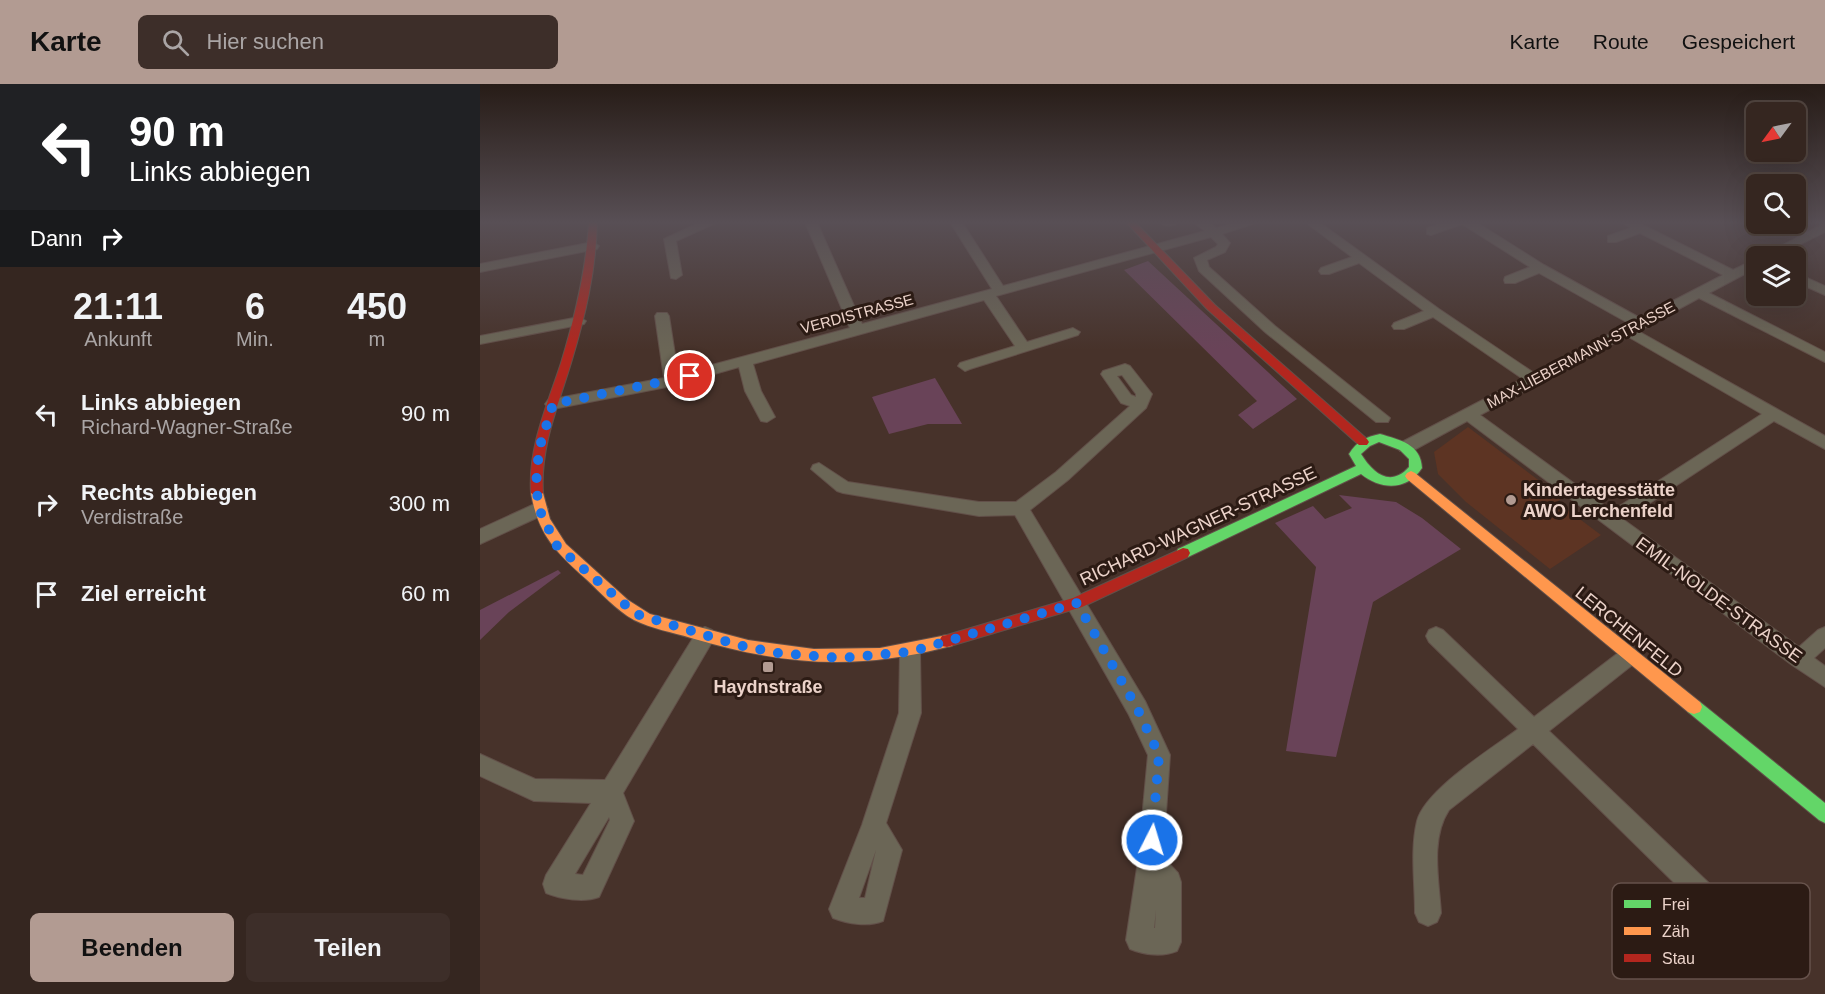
<!DOCTYPE html>
<html lang="de">
<meta charset="utf-8">
<style>
body{margin:0;font-family:Arial,sans-serif;background:#3d2e29;color:#f1f3f6;height:100vh;display:flex;flex-direction:column;font-size:22px;white-space:nowrap}
*{box-sizing:border-box;margin:0}
p{font-size:20px;color:#aaa5a5}
.icon{flex:none;width:33px;height:33px;fill:none;stroke:currentColor;stroke-width:2;stroke-linecap:round;stroke-linejoin:round}
.map{position:relative;flex:1;overflow:hidden}
.details{display:flex;flex-direction:column;background:#352620;width:480px}
.details>*{flex:none}
.banner{background:#202124;color:#fff;overflow:hidden}
.needle{width:39px;rotate:237deg}
.buttons{position:absolute;left:1266px;top:18px;display:grid;gap:12px}
.buttons a{display:grid;place-items:center;width:60px;height:60px;border-radius:9px;background:#352620;box-shadow:0 6px 24px #0002,0 0 0 2px #4f433e;font-size:30px}
.pin{position:absolute;display:grid;place-items:center;width:51px;height:51px;color:#fff;margin:-26px;border:3px solid #fff;border-radius:50%;box-shadow:0 2px 6px #0007}
.me{position:absolute;width:66px;margin:-33px;rotate:5deg;stroke-linejoin:round;filter:drop-shadow(0 0 4px #0008)}
.turn{display:flex;align-items:center;gap:21px;height:126px;padding:0 30px;font-size:27px}
.turn .icon{width:78px;height:78px;stroke-width:2.5}
.turn b{display:block;font-size:42px;line-height:51px}
.then{display:flex;align-items:center;height:57px;padding:0 30px;background:#0003;gap:12px;font-size:22px}
.eta{display:flex;justify-content:space-evenly;align-items:center;height:102px;text-align:center}
.eta b{font-size:36px;font-weight:600;line-height:42px}
.button{display:flex;gap:12px;margin-top:auto;padding:12px 30px}
.button a{flex:1;height:69px;border-radius:9px;background:#b29b92;color:#111;font-size:24px;font-weight:600;line-height:69px;text-align:center}
.button a+a{background:#3d2e29;color:#f1f3f6}
ul{padding:0;list-style:none}
li{display:flex;align-items:center;gap:18px;height:90px;padding:0 30px}
li div{flex:1}
li b{display:block;font-size:22px}
li em{font-style:normal}
header{display:flex;align-items:center;gap:36px;box-sizing:border-box;height:84px;padding:0 30px;background:#b29b92;color:#111}
header strong{font-size:28px}
nav{display:flex;gap:33px;margin-inline-start:auto;font-size:21px}
.search{width:420px;height:54px;background:#3d2e29;display:flex;align-items:center;gap:15px;box-sizing:border-box;padding:0 21px;border-radius:9px;color:#aaa5a5;font-size:22px}
main{display:flex;flex:1;min-height:0}
.map>svg:first-child{display:block}
.built{fill:#5d3423}
.green{fill:#694358}
.lines{fill:none;stroke-linecap:round;stroke-linejoin:round}
.street-casing{stroke:#625049;stroke-width:2}
.fast-casing{stroke:#625049;stroke-width:2}
.slow-casing{stroke:#625049;stroke-width:2}
.jam-casing{stroke:#625049;stroke-width:2}
.street{fill:#6b6656;fill-rule:evenodd}
.fast{fill:#63d668;fill-rule:evenodd}
.slow{fill:#ff974d;fill-rule:evenodd}
.jam{fill:#b3261e;fill-rule:evenodd}
.route{stroke:#1a73e8;stroke-width:10;stroke-dasharray:0 18}
.poi-dot{fill:#b29b92;stroke:#2c1b14;stroke-width:2}
.labels{text-anchor:middle;stroke-width:6;stroke-linejoin:round;paint-order:stroke}
.far-street-label{font-size:15px;fill:#ecd3ca;stroke:#2c1b14}
.poi-label{font-size:18px;font-weight:bold;fill:#ecd3ca;stroke:#2c1b14;text-anchor:start}
.street-label{font-size:18px;fill:#ecd3ca;stroke:#2c1b14}
.key{fill:#2c1b14;stroke:#66524b;stroke-width:1.5}
.key-label{font-size:16px;fill:#ecd3ca}
</style>
<header>
<strong>Karte</strong>
<div class="search"><svg class="icon" aria-label="search" viewBox="0 0 24 24"><circle cx="10" cy="10" r="6"/><path d="M15 15l6 6"/></svg>Hier suchen</div>
<nav><a>Karte</a><a>Route</a><a>Gespeichert</a></nav>
</header>
<main>
<section class="details">
<div class="banner">
<div class="turn"><svg class="icon" aria-label="left" viewBox="0 0 24 24"><path d="M17 20v-9H6M10 6l-5 5 5 5"/></svg><div><b>90 m</b>Links abbiegen</div></div>
<div class="then">Dann<svg class="icon" aria-label="right" viewBox="0 0 24 24"><path d="M7 20v-9h11M14 6l5 5-5 5"/></svg></div>
</div>
<div class="eta">
<div><b>21:11</b><p>Ankunft</p></div>
<div><b>6</b><p>Min.</p></div>
<div><b>450</b><p>m</p></div>
</div>
<ul>
<li><svg class="icon" aria-label="left" viewBox="0 0 24 24"><path d="M17 20v-9H6M10 6l-5 5 5 5"/></svg><div><b>Links abbiegen</b><p>Richard-Wagner-Straße</p></div><em>90 m</em></li>
<li><svg class="icon" aria-label="right" viewBox="0 0 24 24"><path d="M7 20v-9h11M14 6l5 5-5 5"/></svg><div><b>Rechts abbiegen</b><p>Verdistraße</p></div><em>300 m</em></li>
<li><svg class="icon" aria-label="arrive" viewBox="0 0 24 24"><path d="M6 21V4h12l-3 4 3 4H6"/></svg><div><b>Ziel erreicht</b></div><em>60 m</em></li>
</ul>
<div class="button"><a>Beenden</a><a>Teilen</a></div>
</section>
<div class="map">
<svg width="1345" height="910" viewBox="0 0 1345 910">
<rect width="100%" height="100%" fill="#47322a"/>
<path class="built" d="M988,343l94,71 -5,4 44,33 -51,34 -84,-67 -28,-28 -4,-22z"/>
<path class="green" d="M668,177l149,138 -44,30 -15,-14 19,-14 -133,-131z
M455,294l27,46h-34l-39,10 -17,-37z
M859,411l57,7 26,16 39,31 -88,53 -37,155 -50,-6 30,-184 -41,-44 38,-17 12,13 27,-11z
M78,486l3,3 -52,39 -29,28v-30z"/>
<g class="lines">
<defs>
<path id="street" d="M221,138h17l-42,19 6,34 -6,4 -5,-1 -7,-39z
M325,138h12l45,102 130,-35 -42,-67h12l41,64 202,-55 -12,-9h17l6,6 22,-6h20l-36,12 8,9 -5,9 -18,8 2,7 66,59 115,92 -2,4h-12l-111,-90 -66,-61 -5,-13 22,-11 2,-3 -7,-7 -215,59 31,46 46,-14 7,4 -2,3 -108,34 -5,2 -7,-5 2,-3 55,-17 -31,-46 -231,64 8,27 14,26 -8,5 -6,-1 -16,-30 -6,-24 -67,19 -119,23 -5,-1 -3,-4 3,-4 5,-1 111,-21 -9,-62 2,-3h10l2,3 9,58 172,-46z
M679,138h20c-4,5 -16,5 -20,0z
M825,138h14l120,87 95,64 96,-49 -91,-51 -24,10h-10l-1,-3 1,-3 25,-10 -68,-43 -31,11 -4,-1v-6l18,-6h31l68,43 96,53 83,-43 -83,-42 -24,9h-8v-6l23,-8 -10,-6h16l96,48 23,-11v9l-47,25 116,59v10l-126,-64 -61,33 187,105v13l-51,-28 -150,99 175,127 19,-17 7,-3v21l-11,10 11,8v21l-33,-22 -325,-244 -55,30h-12l-2,-4 2,-4 123,-64 -90,-62 -29,12h-10l-2,-3 2,-3 30,-12 -65,-48 -30,11h-8l-2,-3 2,-3 31,-11zM1147,252l135,78 -150,97 -132,-96z
M1345,139v9l-48,24h-15z
M113,158l6,4 -2,3 -117,23v-8z
M1316,189l29,13v9l-29,-13z
M99,233l7,4 -2,3 -104,20v-8z
M645,280l5,2 22,28 -6,14 -78,72 -38,30 115,191 25,54 -7,102 15,16 3,9v60l-4,9c-14,6 -33,4 -47,-2l-4,-9 12,-79 10,-106 -19,-40 -114,-200 -36,1 -136,-23 -6,-2 -26,-22 2,-4 6,-2 29,19 131,20h37l40,-30 74,-66 -9,-3 -20,-29 2,-3zM642,291l14,19v3l-5,-2 -14,-19zM676,826l-1,18h-1z
M59,418l6,2 3,5 -3,5 -65,30v-15z
M225,543l7,3 3,6 -3,6 -89,151 11,28 -35,76c-15,6 -38,2 -53,-4l-3,-9 3,-9 45,-72 -57,-2 -54,-25v-22l55,25 70,1 93,-150zM129,733l1,3 -27,55 -8,-1z
M956,543l7,3 91,87 88,-67 7,-3 7,3 3,6 -3,6 -87,69 226,215 4,9 -4,9 -9,4 -9,-4 -224,-220 -84,66c-19,29 -10,70 -8,103l-4,9 -9,4 -9,-4 -4,-9c0,-30 -5,-63 2,-92 8,-31 74,-72 101,-92l-89,-87 -3,-6 3,-6z
M430,559l7,3 3,6 1,61 -35,110 16,27 -19,71c-15,6 -35,3 -50,-3l-4,-9 33,-84 37,-112 1,-61 3,-6zM396,766l-11,48h-6z"/>
<path id="fast" d="M900,350c20,6 41,10 42,34 -15,23 -41,22 -61,6l-173,83h-10l-2,-4 2,-4 178,-83 -7,-12c8,-13 17,-17 31,-20zM899,358l21,8 9,9v8c-19,21 -36,6 -48,-13l9,-8z
M1214,616l6,2 125,101v20l-6,-3 -131,-108 -2,-5 2,-5z"/>
<path id="slow" d="M931,387l4,2 285,229 2,5 -2,5 -6,2 -6,-2 -281,-233 -2,-3 2,-3z
M57,404l6,5 7,26 16,25 62,56 22,14 98,26 66,9 66,-1 67,-13 5,1 3,5 -3,5 -5,1c-92,24 -165,18 -256,-9 -19,-6 -39,-9 -57,-18 -18,-10 -33,-27 -48,-41 -30,-27 -48,-44 -55,-86z"/>
<path id="jam" d="M109,138h8c-1,49 -12,95 -26,141 -13,43 -31,84 -28,130l-6,5 -6,-5c-3,-46 16,-87 30,-130 14,-46 25,-92 28,-141z
M646,138h9l80,83 152,134 2,3 -2,3h-8l-152,-136z
M703,464l5,1 2,4 -2,4 -106,50 -135,40 -5,-1 -3,-5 3,-5 5,-1 126,-37z"/>
</defs>
<use href="#street" class="street-casing"/>
<use href="#fast" class="fast-casing"/>
<use href="#slow" class="slow-casing"/>
<use href="#jam" class="jam-casing"/>
<use href="#street" class="street"/>
<use href="#fast" class="fast"/>
<use href="#slow" class="slow"/>
<use href="#jam" class="jam"/>
</g>
<linearGradient id="sky" x2="0" y2="1"><stop stop-color="#271c17"/><stop offset="0.52" stop-color="#584f55"/><stop offset="1" stop-color="#584f55" stop-opacity="0"/></linearGradient>
<rect width="1345" height="266" fill="url(#sky)"/>
<g class="lines">
<path class="route" d="M210,292l-137,28 -14,45 -3,36 3,24 18,37 79,68 102,31 39,8 63,5 70,-6 167,-49 60,105 22,47 -7,85"/>
</g>
<g class="poi-dot">
<circle cx="1031" cy="416" r="6"/>
<rect x="282" y="577" width="12" height="12" rx="3"/>
</g>
<g class="labels">
<g class="far-street-label">
<text transform="translate(377 230) rotate(-15)" y="5">VERDISTRASSE</text>
<text transform="translate(1101 271) rotate(-28)" y="5">MAX-LIEBERMANN-STRASSE</text>
</g>
<g class="poi-label">
<text x="1043" y="412">Kindertagesstätte<tspan x="1043" dy="21">AWO Lerchenfeld</tspan></text>
<text x="288" y="609" text-anchor="middle">Haydnstraße</text>
</g>
<g class="street-label">
<text transform="translate(718 442) rotate(-25)" y="6">RICHARD-WAGNER-STRASSE</text>
<text transform="translate(1239 516) rotate(36)" y="6">EMIL-NOLDE-STRASSE</text>
<text transform="translate(1149 548) rotate(39)" y="6">LERCHENFELD</text>
</g>
</g>
<rect x="1132" y="799" width="198" height="96" rx="9" class="key"/>
<rect x="1144" y="816" width="27" height="8" fill="#63d668"/>
<rect x="1144" y="843" width="27" height="8" fill="#ff974d"/>
<rect x="1144" y="870" width="27" height="8" fill="#b3261e"/>
<g class="key-label">
<text x="1182" y="826">Frei</text>
<text x="1182" y="853">Zäh</text>
<text x="1182" y="880">Stau</text>
</g>
</svg>
<div class="buttons">
<a><svg class="needle" viewBox="-14 -14 28 28"><path d="M0-13l5 13h-10z" fill="#e53935"/><path d="M0 13l5-13h-10z" fill="#aaa5a5"/></svg></a>
<a><svg class="icon" aria-label="search" viewBox="0 0 24 24"><circle cx="10" cy="10" r="6"/><path d="M15 15l6 6"/></svg></a>
<a><svg class="icon" aria-label="layers" viewBox="0 0 24 24"><path d="M12 4l9 5-9 5-9-5zM3 14l9 5 9-5"/></svg></a>
</div>
<div class="pin" style="left:210px;top:292px;background:#d93025"><svg class="icon" aria-label="arrive" viewBox="0 0 24 24"><path d="M6 21V4h12l-3 4 3 4H6"/></svg></div>
<svg class="me" style="left:672px;top:756px" viewBox="-20 -20 40 40"><circle r="17" fill="#1a73e8" stroke="#fff" stroke-width="3"/><path d="M0-11L8 9 0 5-8 9z" fill="#fff"/></svg>
</div>
</main>
